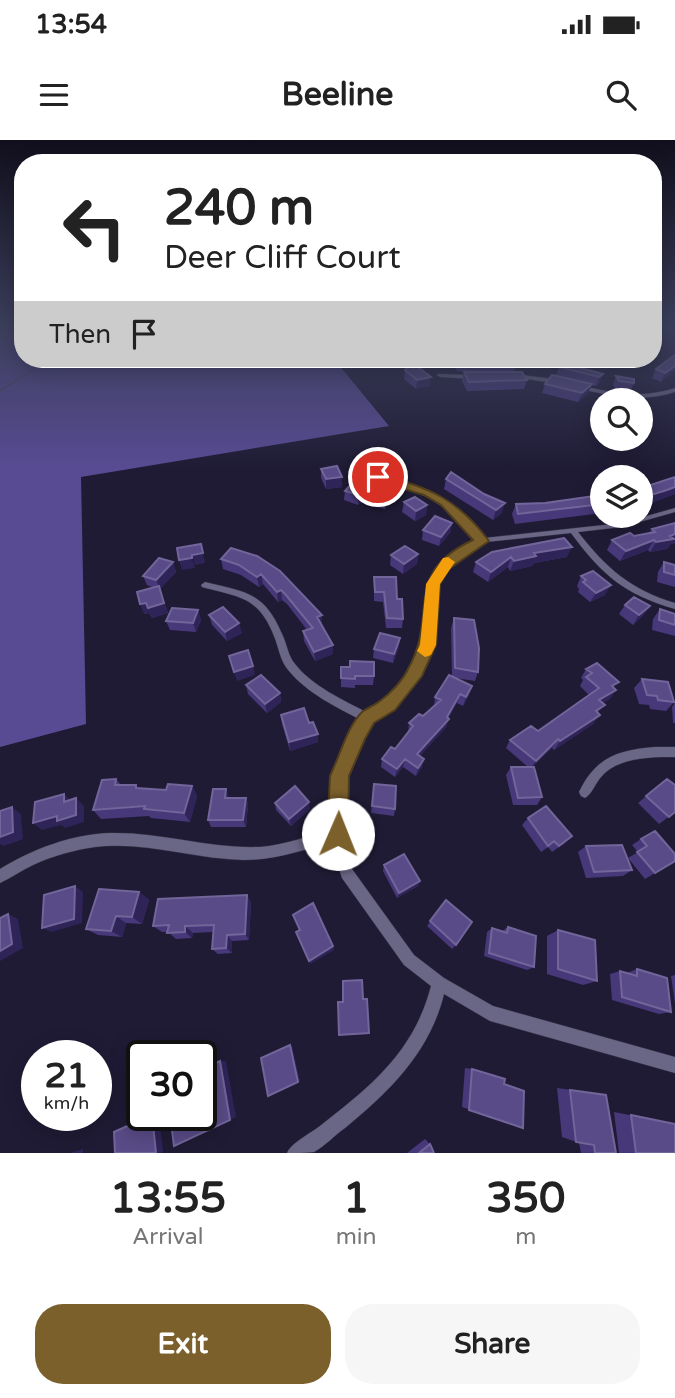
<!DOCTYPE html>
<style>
body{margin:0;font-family:"Varela Round",sans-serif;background:#f6f6f6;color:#222;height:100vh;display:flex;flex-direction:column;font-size:26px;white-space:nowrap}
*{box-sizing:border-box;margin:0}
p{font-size:23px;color:#767676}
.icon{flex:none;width:38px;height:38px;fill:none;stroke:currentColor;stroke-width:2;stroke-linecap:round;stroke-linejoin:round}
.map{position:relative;height:1013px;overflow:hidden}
.panel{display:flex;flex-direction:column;background:#fff;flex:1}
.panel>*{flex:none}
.top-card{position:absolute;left:14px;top:14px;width:648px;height:214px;border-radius:28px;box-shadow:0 4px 18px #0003;background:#fff;color:#222;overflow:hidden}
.controls{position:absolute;left:590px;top:248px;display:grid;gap:14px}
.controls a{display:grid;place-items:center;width:63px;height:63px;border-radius:50%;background:#fff;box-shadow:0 4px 18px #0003;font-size:35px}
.speed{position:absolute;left:21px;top:900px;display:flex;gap:14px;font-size:35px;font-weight:700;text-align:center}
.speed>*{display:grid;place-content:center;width:91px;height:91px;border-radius:50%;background:#fff;box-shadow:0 4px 18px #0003;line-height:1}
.speed small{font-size:18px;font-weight:400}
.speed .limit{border:4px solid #111;border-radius:10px;background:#fff;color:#111}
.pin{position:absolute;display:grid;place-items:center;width:60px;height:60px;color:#fff;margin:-30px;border:4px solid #fff;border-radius:50%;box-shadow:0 2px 7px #0007}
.me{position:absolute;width:77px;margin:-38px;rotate:1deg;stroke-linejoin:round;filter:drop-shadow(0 0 5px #0008)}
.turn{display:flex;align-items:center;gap:24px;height:147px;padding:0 35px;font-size:32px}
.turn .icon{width:91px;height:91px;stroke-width:2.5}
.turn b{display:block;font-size:49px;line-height:60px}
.then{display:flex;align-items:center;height:66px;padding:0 35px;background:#0003;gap:14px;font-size:26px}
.eta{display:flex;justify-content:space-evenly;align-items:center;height:119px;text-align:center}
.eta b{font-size:42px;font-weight:700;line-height:49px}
.action{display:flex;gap:14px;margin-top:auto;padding:14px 35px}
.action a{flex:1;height:80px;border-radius:28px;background:#7b602b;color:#fff;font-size:28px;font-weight:700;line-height:80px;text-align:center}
.action a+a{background:#f6f6f6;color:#222}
.status{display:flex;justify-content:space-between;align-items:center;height:49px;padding:0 35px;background:#fff;direction:ltr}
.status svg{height:19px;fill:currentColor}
header{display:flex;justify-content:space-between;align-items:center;height:91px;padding:0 35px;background:#fff;font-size:32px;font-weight:700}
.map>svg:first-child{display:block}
.forest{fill:#584b93}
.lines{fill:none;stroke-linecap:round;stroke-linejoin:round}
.stream{stroke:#52486d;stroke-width:2}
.minor-casing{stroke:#383449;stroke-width:1}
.minor{fill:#6a6685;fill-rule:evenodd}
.wall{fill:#473879}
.shaded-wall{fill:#2f2458}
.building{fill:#594b87;stroke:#71659a;stroke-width:2}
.route{fill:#7b602b;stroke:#503e1c;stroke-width:2}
.slow{fill:#f59e0b}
</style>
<div class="status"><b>13:54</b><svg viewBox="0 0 49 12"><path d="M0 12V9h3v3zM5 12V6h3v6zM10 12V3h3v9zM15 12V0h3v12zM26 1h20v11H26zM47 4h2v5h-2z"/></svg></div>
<header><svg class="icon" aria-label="menu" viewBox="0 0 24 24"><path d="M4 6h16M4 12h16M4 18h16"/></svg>Beeline<svg class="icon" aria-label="search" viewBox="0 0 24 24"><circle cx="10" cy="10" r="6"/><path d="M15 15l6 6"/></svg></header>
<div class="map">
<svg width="675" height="1013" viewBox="0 0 675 1013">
<rect width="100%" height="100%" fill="#1f1b35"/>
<path class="forest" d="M0,186h23v33h311l55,67 -308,51 5,247 -86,23z"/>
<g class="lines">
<path class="stream" d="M0,251l49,-32"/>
<defs>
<path id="minor" d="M438,234l36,1 3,2 -3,2 -34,-2 -3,-2z
M514,234l47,6 3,2 -3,2 -49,-7 -1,-1z
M579,245c34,8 62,14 96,3v4c-33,11 -65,4 -98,-4v-2z
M361,332c55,11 85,23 123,66l138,-15 53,-15v4l-53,15 -44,5c28,36 53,58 97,71v6c-51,-15 -73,-34 -104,-76l-85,9 -21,10 -19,16 -9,16 -4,61 -15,31 -25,32 -21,13 -10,17 -17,38v74l7,19 62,86 30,23 49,28 182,51v16l-185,-52 -46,-27c-14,58 -55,98 -99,134 -10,7 -20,18 -31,24 -7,1 -19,1 -27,1 4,-10 24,-20 33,-27 51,-40 94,-74 111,-140l-27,-21 -62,-87 -9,-28v-8c-30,8 -58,18 -89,18 -50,-1 -100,-19 -149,-13 -21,3 -43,9 -62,18 -11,5 -22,13 -33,18v-14c33,-20 72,-35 111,-36 50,-1 99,16 149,14 25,-2 48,-11 72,-18l1,-53 28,-56c-25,-13 -54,-27 -72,-49 -9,-10 -10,-23 -15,-35 -16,-40 -35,-39 -72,-49l-1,-2 4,-3c41,10 59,10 77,52 5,10 6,22 13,30 17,22 48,36 73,49l17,-11 24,-29 14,-28 6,-61 11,-20 19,-16 18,-8c-36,-43 -65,-53 -118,-65v-2z
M655,607h20v10c-24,0 -56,0 -73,19 -7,7 -9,17 -17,22l-4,-2 -2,-4c17,-35 39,-42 76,-45z"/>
</defs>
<use href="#minor" class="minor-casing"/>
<use href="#minor" class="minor"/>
</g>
<path class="wall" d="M675,215l-14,27 -9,-4 4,-9z
M456,219h58l2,4 -2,9 -57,-1 -2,-5z
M559,227l44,7 -4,9 -3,3 -5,-1 -3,8 -10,9 -36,-9 3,-9 11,-8z
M405,230h19l6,16 -14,3 -12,-10z
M464,232l63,8 -3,9 -57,2 -5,-10z
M616,236l18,7 -4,9 -14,-2 -3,-5z
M321,329l21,18 -16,2 -5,-11z
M675,337v17l-30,11 -5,-4 1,-13z
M446,339l56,34 -9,7 -49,-31z
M345,351l20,7 -7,7 -14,-5z
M602,355v18l-87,11 -3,-10 4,-10 29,-1z
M373,356l17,4 -5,9 -13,-3z
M404,362l23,3 -1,10 -11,6 -13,-9z
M452,383l-2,10 -11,13 -17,-6 1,-10z
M675,383v20l-4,1 -4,5 -17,3 -2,-2 -28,11 -13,-11 5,-10 37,-7 3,-4z
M231,408l91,67 -1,10 12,29 -18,7 -11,-20 -1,-10 4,-1 -20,-26 -5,-4 -4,2 -15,-18 -4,3 -18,-12 -18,-6 -2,-10z
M492,412l75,5 -33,6 -2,3 -22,5 -2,-4 -20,15 -15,-10 3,-10z
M418,414l-1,10 -14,10 -13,-9 1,-10z
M173,422l3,10 -16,17 8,24 -16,5 -3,-5 -5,1 10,-26 -7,-3 -4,-9z
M664,422l11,3v22l-18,-5 1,-10z
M581,436l24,19 -15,7 -12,-10 1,-3 -2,-3z
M374,437l23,22 6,20 -1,9h-16l-3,-26 -9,-1z
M625,465l25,1 -7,9 -10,10 -14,-11z
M660,469l15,5v22l-23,-6 1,-11z
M198,470l3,10 -5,12 -26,-2 -4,-9z
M209,475l33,18 -15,8 -15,-16z
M454,478l24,54 -3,9 -20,-3 14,17 -6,11 -6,-3 -9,15 -2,9 -26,29 2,11 -6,9 -13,-9 -8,10 -14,-10 1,-8 13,-10 13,-17 1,-9 14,-7 11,-10 1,-9 17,-20 -1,-49z
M399,507l-6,16 -20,-5 1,-9z
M341,527l33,9 -1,9h-18v3l-14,-1z
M586,529l28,19 -4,11 -8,4 -9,21 -39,26 -2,-2 -20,19 10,30 -5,8h-24l-7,-30 5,-8h17l-22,-19 4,-8 28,-9 51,-36 -9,-9 3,-6 -2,-2z
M642,539l32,23 -8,9 -16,-2 -1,-4 -10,-1 -5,-16z
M246,545l34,8 1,9 -14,11 -19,-19z
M675,563v20h-2l-1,-16z
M281,575l28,8 9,11v8l-28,9 -8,-27z
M116,639l5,6h15l2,3 28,2 26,-4 5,10 -7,26 -39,-4 -2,-2 -48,3 -8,-9z
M667,639l8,33 -16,12 -21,-21z
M374,644l21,25 -1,7 -23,-3z
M229,657v1h17l2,7 -2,22h-35l-3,-7z
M275,663l35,6 -19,17 -15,-16z
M528,678l38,24 -14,10 -4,-5 -7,5 -19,-27z
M641,699l34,22 -30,18 -17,-21 10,-6 -6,-7z
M586,706l46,24 -9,6 -37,2 -8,-26z
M384,725l36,16 -2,5 -21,12 -14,-27z
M139,752l10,8 -7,24 -16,-1 -4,14 -24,-2 -12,-6z
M247,755l4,8 -2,37 -17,1v12l-14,1 -6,-5 1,-17 -20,1 -1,5 -16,1 -8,-7h-6l-9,-6z
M446,760l10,45 -4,4 -25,-23z
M508,787l26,40 -7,3 -43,-14 3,-24 5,-4 10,3z
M558,790l39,51 -14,4 -36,-11v-38z
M637,829l34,43 -12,2 -47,-14 -2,-26 10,-3 7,2z
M675,835v29l-4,-28z
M465,928l7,1 32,15 19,44 -61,-21z
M557,948l49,7 10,58h-35l-2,-10 -17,-6z
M614,972l61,12v29h-56z
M425,999l5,5 4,9h-27z"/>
<path class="shaded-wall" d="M425,221l-1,9 -6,6 1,-8z
M675,226v5l-14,11 4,-9z
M603,234l-4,9 -3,3 3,-9z
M431,237l-1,9 -14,3 1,-9z
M592,244l-4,9 -10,9 4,-9z
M342,337v10l-16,2v-10z
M675,347v7l-30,11 6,-10z
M366,348l-1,10 -7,7 1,-10z
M391,351l-1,9 -5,9 1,-10z
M505,363l-3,10 -9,7 3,-10z
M427,365l-1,10 -11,6 1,-10z
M452,383l-2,10 -11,13 2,-9z
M675,394v9l-4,1 -4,5 -17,3 6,-10z
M654,400l-6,10 -28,11 6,-10z
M201,404l4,19 -10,2 -3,-10z
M572,407l-5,10 -33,6 -2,3 -22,5 4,-10 20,-8z
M418,414l-1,10 -14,10 1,-10z
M511,417l-3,10 -20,15 3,-10z
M192,418l3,10 -13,2 -3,-10z
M173,422l3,10 -16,17 8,24 -16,5 -3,-5 -5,1 -4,-10 6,-1 13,-16 -3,-7z
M261,434l2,10 -4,3 -2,-10z
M611,445l-6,10 -15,7 6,-9z
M281,450l1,10 -4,2 -1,-10z
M650,466l-7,9 -10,10 6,-10z
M198,470l3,10 -5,12 -3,-9z
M322,475v9l-5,3v-10z
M239,483l3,10 -15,8 -2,-9z
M400,498l-1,9 -6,16 1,-9z
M333,505v9l-18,7 -1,-9z
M253,526l2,9 -18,6 -3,-9z
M472,546l-3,9 -6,11 3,-9z
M616,550l-6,9 -17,10 6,-9z
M280,553l1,9 -14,11 -2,-9z
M460,554l-3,9 -10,18 2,-2 -3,8 -31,35 2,-8 30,-37z
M600,575l-7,9 -39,26 6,-9z
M318,594v8l-28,9 -1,-9z
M558,599l-6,9 -22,21 6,-8z
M405,619l-2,8 -8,10 2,-8z
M424,619l-2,8 -6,9 2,-8z
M192,646l5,10 -7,26 -6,-9z
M226,649l3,8 -1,9 -3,-8z
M64,654l8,8h-8z
M76,658l8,8v16l-19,6 -4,-3 -19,5 -9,-7z
M246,658l2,7 -2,22 -3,-7z
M309,662l1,7 -19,17 -2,-7z
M12,667l9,7 2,25 -19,7 -4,-2v-7z
M420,741l-2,5 -21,12 2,-5z
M75,746l8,6 -1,31 -30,9 -10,-4z
M139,752l10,8 -7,24 -10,-7z
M247,755l4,8 -2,37 -4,-6z
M8,774l10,5 5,29 -23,13v-10z
M116,776l10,7 -4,14 -11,-6z
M185,786l8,7 -1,5 -7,-6z
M227,795l5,6v12l-6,-5z
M333,806l1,4 -24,14 -1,-3z
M290,905l2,1 8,35 -2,1z
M220,921h6l10,56 -6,3z
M152,975h7l4,37 -2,1h-5z
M83,1009v4h-13z"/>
<path class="building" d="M675,215v11l-10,7 -9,-4z
M414,219l11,2 -6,7 12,9 -14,3 -12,-10z
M457,219h57l2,4h-57z
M562,223l41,11 -4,3 -40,-10z
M464,232h58l5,8 -58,2z
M552,235l40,9 -10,9 -37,-9z
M616,236l18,3v4l-15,-2z
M337,326l5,11 -16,2 -5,-10z
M451,332l33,22 21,9 -9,7 -50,-31z
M675,337v10l-8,3 -16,5 -10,-7z
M352,343l14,5 -7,7 -14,-4z
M378,347l13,4 -5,8 -13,-3z
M602,355v9l-84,10 -2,-10 29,-1z
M415,357l12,8 -11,6 -12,-9z
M435,376l17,7 -11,14 -18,-7z
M675,383v11l-5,2 4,3 -18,3 -2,-2 -28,11 -14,-11 18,-7 4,3 21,-4 -3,-3z
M564,398l8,9 -38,6 2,3 -22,5 -3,-4 -20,15 -15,-10 16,-10z
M201,404l2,9 -11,2v3l-13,2 -2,-12z
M405,406l13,8 -14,10 -13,-9z
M231,408l26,8 23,15 42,44 -5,2 16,28 -19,7 -11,-21 10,-3 -27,-33 -5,-5 -4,2 -16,-18 -4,3 -18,-12 -18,-6z
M159,418l14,4 -17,18 -13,-4z
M664,422l11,3v10l-11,-3z
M593,431l18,14 -15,8 -13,-11 3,-2 -5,-4z
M374,437h22l1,22h5l1,20 -16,-1 -3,-26h-9z
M159,446l5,17 -16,5 -2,-5 -6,1 -3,-12z
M634,457l16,9 -11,9 -14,-10z
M223,467l16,16 -14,9 -16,-17z
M172,468l26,2 -5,13 -27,-2z
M660,469l15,5v11l-16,-5z
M454,478l20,2 5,28 -1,24 -23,-4z
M380,493l20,5 -6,16 -20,-5z
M248,510l5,16 -19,6 -5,-16z
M350,521l24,1v14h-19v3l-14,-1v-11h9z
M597,523l22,19 -7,4 4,4 -17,10 6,5 -9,6 4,4 -40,26 -2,-2 -22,22 -26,-21 21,-14 7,5 61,-43 -13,-11 6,-4 -6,-4z
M261,535l19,18 -15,11 -19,-19z
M449,535l23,11 -6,11 -6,-3 -13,23 2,2 -32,35 7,5 -6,9 -13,-9 -8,10 -15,-10 9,-12 4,2 18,-23 -4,-3 10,-9 4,2 18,-16 -6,-3z
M642,539l26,3 6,20 -16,-2 -1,-4 -10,-1z
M304,568l5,15 4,-1 5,12 -29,8 -8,-27z
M511,627h23l8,30 -24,1z
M116,639l-1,6h21v3l30,2 2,-6 24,2 -8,27 -40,-4 1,-3 -52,4 9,-30z
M667,639l8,6v27l-6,5 -23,-21z
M374,644l22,2 -1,23 -23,-3z
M295,646l14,16 -20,17 -14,-16z
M213,649h13l-1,9h21l-3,22h-35z
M64,654v8l12,-4v17l-19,6v-5l-24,7 2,-21z
M546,666l26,30 -13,10 -5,-5 -6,5 -20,-28z
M12,667l1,25 -13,5v-26z
M655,691l20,23v7l-20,12 -18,-21 10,-6 -6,-7z
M622,705l10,25 -38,2 -8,-26z
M404,714l16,27 -21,12 -15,-28z
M75,746l-1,33 -32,9 2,-33z
M99,749l40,3 -7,25 -16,-1 -5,15 -25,-2z
M247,755l-2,39 -18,1 -1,13 -14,1 2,-24 -29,1v6l-18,1 2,-8 -16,1 5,-27z
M446,760l26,22 -16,23 -26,-24z
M313,763l20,43 -24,15 -13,-29 4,-2 -7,-15z
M8,774l4,30 -12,7v-33z
M508,787l28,9 -2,31 -45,-14 3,-25 15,5z
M558,790l37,10 2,41 -39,-12z
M637,829l30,9 4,34 -49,-15 -2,-26 17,5z
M362,840l1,19h4l2,34 -30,2 -1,-33h5v-21z
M290,905l8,37 -30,14 -7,-38z
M220,921l10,59 -56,26 -4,-31h31v-45z
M472,929l33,10 -1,5 20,7 -1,37 -54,-18z
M570,950l36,5 10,58h-21l-1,-8 -18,-3z
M152,975l4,38h-41l-1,-21z
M631,975l44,9v29h-39z
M430,1004l4,9h-15z"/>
<linearGradient id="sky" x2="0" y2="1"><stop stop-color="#110f1d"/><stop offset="0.57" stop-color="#3c3f5c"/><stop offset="1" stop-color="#3c3f5c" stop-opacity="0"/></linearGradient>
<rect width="675" height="328" fill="url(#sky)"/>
<path class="route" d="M378,334c50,13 79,24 111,67l-40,28 -9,15 -4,61 -14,31 -27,34 -21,13 -9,16 -16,37 -1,58 -3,7 -7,3 -8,-3 -3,-7 3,-58 3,-7c8,-17 15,-43 29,-57 5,-4 13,-7 18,-11 10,-7 23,-21 28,-32 31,-54 -7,-96 65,-129l-32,-35 -17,-10 -50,-15 -2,-3z"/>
<path class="slow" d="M448,417l7,5 -15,22 -4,61 -5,10 -6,2 -8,-6 3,-6 6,-61 17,-26z"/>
</svg>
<div class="controls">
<a><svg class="icon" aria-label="search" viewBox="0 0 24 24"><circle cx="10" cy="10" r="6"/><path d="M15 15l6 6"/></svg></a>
<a><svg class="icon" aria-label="layers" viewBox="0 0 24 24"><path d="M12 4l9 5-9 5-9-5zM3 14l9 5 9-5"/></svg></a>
</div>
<div class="speed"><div>21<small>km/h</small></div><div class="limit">30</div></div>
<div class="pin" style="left:378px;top:337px;background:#d93025"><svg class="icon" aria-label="arrive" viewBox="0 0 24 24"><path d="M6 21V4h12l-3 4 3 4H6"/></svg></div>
<svg class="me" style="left:338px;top:694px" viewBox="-20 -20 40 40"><circle r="19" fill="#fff"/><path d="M0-13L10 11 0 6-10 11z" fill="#7b602b"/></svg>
<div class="top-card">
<div class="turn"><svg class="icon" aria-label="left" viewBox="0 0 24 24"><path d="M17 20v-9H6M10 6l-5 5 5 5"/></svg><div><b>240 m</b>Deer Cliff Court</div></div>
<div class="then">Then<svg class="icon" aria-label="arrive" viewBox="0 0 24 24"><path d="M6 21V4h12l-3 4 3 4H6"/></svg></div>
</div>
</div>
<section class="panel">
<div class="eta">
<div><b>13:55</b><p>Arrival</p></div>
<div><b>1</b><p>min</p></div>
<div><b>350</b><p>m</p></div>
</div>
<div class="action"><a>Exit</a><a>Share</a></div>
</section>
